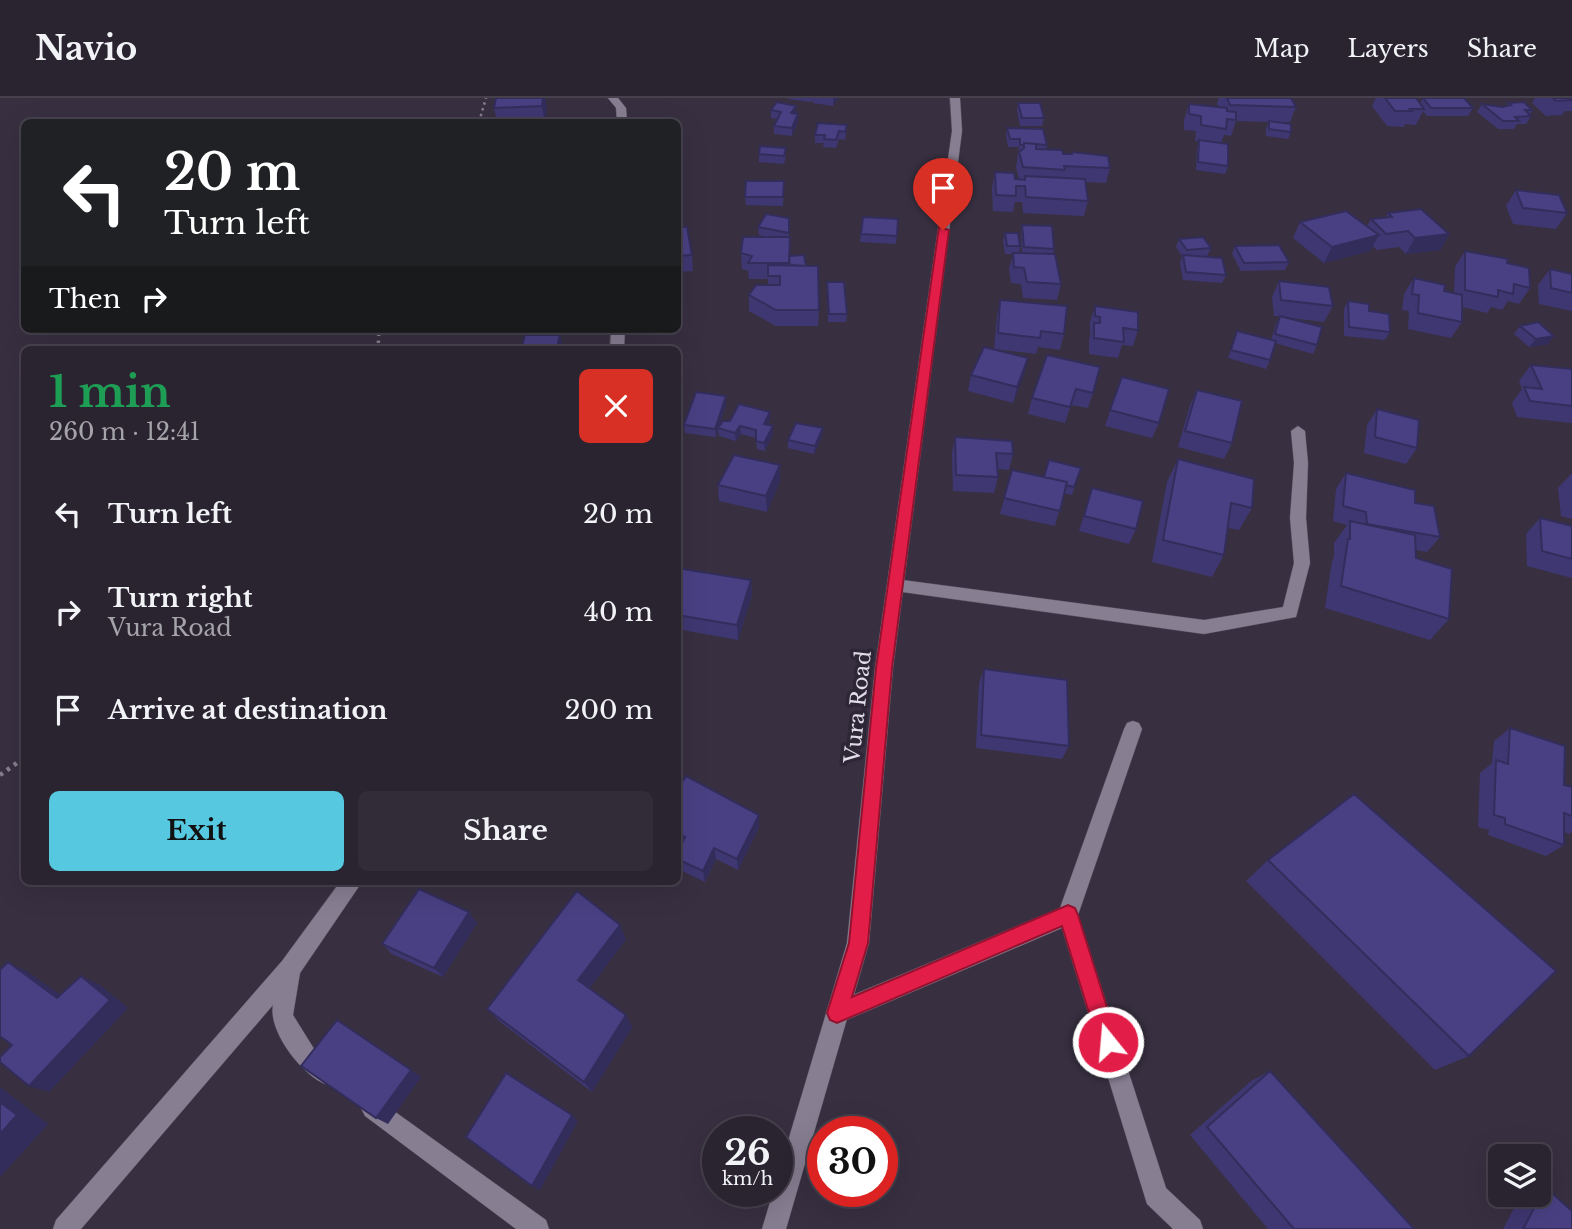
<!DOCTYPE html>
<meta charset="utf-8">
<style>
body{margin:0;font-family:"Libre Baskerville",serif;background:#322c39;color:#f1f3f6;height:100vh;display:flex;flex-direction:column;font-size:26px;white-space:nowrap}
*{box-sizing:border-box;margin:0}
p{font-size:23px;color:#a5a4ab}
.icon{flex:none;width:38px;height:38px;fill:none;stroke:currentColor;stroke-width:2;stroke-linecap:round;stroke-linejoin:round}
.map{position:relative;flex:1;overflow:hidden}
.details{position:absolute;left:21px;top:248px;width:660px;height:539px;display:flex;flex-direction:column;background:#2a2431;border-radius:10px;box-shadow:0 7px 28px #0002,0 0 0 2px #46414d}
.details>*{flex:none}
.hud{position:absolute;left:21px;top:21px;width:660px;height:214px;border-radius:10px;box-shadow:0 7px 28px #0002,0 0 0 2px #46414d;background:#202124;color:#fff;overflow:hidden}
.controls{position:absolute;left:1488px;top:1046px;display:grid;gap:14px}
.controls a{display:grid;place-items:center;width:63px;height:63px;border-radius:10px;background:#2a2431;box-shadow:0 7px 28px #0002,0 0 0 2px #46414d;font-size:35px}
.speed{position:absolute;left:702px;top:1018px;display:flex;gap:14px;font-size:35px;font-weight:700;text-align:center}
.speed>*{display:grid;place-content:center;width:91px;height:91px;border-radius:50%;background:#2a2431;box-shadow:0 7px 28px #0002,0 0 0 2px #46414d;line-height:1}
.speed small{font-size:18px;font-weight:400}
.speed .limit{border:10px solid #d22;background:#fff;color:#111}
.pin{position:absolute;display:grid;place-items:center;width:60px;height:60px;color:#fff;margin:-72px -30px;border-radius:50% 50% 50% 0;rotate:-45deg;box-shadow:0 0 7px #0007}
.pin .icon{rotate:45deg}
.me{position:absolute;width:77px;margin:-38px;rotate:343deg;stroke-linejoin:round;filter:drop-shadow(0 0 5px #0008)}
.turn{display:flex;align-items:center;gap:24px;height:147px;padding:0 28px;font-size:32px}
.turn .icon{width:91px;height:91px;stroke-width:2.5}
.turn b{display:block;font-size:49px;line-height:60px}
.then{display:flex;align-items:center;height:66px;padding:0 28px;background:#0003;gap:14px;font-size:26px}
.round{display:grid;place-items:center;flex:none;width:74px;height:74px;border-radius:10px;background:#322c39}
.headline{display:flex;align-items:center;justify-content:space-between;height:119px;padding:0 28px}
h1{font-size:42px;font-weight:800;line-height:52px;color:#1e9e55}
.cta{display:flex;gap:14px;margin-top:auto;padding:14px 28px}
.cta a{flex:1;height:80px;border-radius:10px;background:#56c9e0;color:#111;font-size:28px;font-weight:800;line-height:80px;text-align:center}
.cta a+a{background:#322c39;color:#f1f3f6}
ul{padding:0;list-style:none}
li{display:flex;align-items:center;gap:21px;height:98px;padding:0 28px}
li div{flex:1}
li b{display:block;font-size:26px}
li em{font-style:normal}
header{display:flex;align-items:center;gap:42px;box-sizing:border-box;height:98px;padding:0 35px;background:#2a2431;border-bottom:2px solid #46414d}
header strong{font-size:33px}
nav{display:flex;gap:38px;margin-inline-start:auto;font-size:24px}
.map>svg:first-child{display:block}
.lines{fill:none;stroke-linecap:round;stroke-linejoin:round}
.street-casing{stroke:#554f5d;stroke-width:1}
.secondary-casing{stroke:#554f5d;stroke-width:1}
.path-far2{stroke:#857e8c;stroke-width:2.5;stroke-dasharray:2.5 3.5;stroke-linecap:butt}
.path-far1{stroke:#857e8c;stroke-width:3.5;stroke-dasharray:2.5 4.5;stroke-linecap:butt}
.path{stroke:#857e8c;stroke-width:4.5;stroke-dasharray:3.5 5;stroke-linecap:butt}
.street{fill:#877e92;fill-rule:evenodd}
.secondary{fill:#877e92;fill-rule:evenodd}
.wall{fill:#3f3771}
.shaded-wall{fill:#332d5c}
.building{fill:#494083;stroke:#332d5c;stroke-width:2}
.route{fill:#e11d48;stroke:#92132f;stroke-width:2}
.labels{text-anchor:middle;stroke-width:7;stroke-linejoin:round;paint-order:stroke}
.street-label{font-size:21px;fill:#e1dce7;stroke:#2d2636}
</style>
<header>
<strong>Navio</strong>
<nav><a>Map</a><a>Layers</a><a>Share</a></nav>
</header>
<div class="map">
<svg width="1572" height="1131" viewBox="0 0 1572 1131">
<rect width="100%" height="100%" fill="#383041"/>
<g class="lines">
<defs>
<path id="street" d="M608,0h10l8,10 1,14h-10l-1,-14z
M611,231h14l-1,21h-14z
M1298,328l7,5 3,32 -2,55 4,45 -14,54 -92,17 -309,-43 -8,-6 8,-6 309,41 79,-13 11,-44 -4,-45 4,-55 -3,-32z
M1133,623l6,2 3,6 -64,186 88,273 34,32 3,9h-30l-26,-25 -85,-276 -225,96 -8,-3 -3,-8 3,-8 231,-97 64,-179 3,-6z
M340,784h22l-62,91 -7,42 23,37 17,13 3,8 -3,8 -8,3c-24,-10 -57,-53 -52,-79l-192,224h-28l3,-9 226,-259z
M373,998l173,124 3,9h-33l-151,-113 -4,-8 4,-8z"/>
<path id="secondary" d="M950,0h10l2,33 -69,537 -24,275 -83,286h-24l11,-37h4v-14l70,-235 28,-275 77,-537z"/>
</defs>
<use href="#street" class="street-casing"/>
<use href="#secondary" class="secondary-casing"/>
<path class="path-far2" d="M479,24l7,-24"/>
<path class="path-far1" d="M378,252l1,-21"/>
<path class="path" d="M0,677l24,-17"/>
<use href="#street" class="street"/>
<use href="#secondary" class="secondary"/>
</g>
<path class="wall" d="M545,0l2,11 -2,13h-48l-3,-14z
M788,0h51l-6,8 -20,-3v-3l-2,2 -23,-3z
M1219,0h72l5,9 -6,15h-14l15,10 -3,7 -22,-3v-7l3,-7 -33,-1 -5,15 -7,-1 -3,8 7,23 -3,8 -29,-4 1,-22 2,-7h-4l1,-10 -12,-1v-10l5,-16 30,4 -2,-5z
M1376,0h40l4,6 3,-6 50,10 -5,8h-41l-4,-5 -7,14 -11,-1 -1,3 -17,-1 -15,-20z
M1535,0h37v13h-7l-3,4 -16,1 -14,-13z
M1018,5l26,15 -2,8h-22l-3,-16z
M1508,5l24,7 -2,5 1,1 -5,8h-9l-3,5h-16l-21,-17 5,-8 20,3 4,-1z
M771,12l27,4v8l-6,14 -18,-2v-8l3,-7 -6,-1z
M847,27l-2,15 -6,-1 -3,9 -13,-1 1,-4h-9v-8z
M1007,30l40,17 -1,4 17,5h8l1,-2 38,16 -4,15 -21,-1 3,19 -4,15 -61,-3 -1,-11h-7l-2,10 -20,-1 -1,-23 3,-16 24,7 -3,-12 3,-20h-11l-2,-11z
M759,56l27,1 -2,9 -25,-2z
M784,83l-1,25 -37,-1 -1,-8z
M1516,92l51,23 -11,16 -43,-5 -7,-18z
M1388,115l61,21 -9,16 -34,4 -7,-7 -22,3 -4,-4 -3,5 -46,12 -31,-25 7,-16 67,4 4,-7 15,-2z
M863,119l35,2 -2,25 -36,-2z
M789,120v38l17,10 13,44 -1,16h-42l-27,-15v-16l19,-10v-6h-19l-1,-8 -6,-2 -1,-16 27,-16 -9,-2 -1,-8z
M1022,127l32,24 -1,5 8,30 -4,16 -34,-2 -2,-14 -10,-1 -2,-14 4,-15h-8l-2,-13 2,-8 15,13 -1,7h3l-1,-20z
M677,129l15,28 1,16 -16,1z
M1179,141l32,9 -4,8 19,19 -4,8 -39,-3 -3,-17 2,-7 -6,-9z
M1235,148l54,16 -4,8 -44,1 -9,-17z
M1465,153l42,12 23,25 -11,16 -11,-3 -6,9 -11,-3 -4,6 -25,-6v15l-11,16 -43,-9 1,-18 -7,-1 2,-16 10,-16 30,13 10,2 1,-26z
M1550,171l22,5v37l-33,-7 -1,-19z
M1279,183l54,25 -9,16 -41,-5 34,28 -4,9 -38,-11 -5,17 -4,9 -38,-11 9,-27 34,9 5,-16 4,-8h-6l-2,-19z
M827,184l20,32 -1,8h-18z
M1000,202l64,34 -4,16 -22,-3 -2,7 -42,-5 3,-33z
M1348,203l21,10 21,21 -5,8 -41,-4v-27z
M1095,208l43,24 -5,16 -11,-1 -4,13 -29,-4v-15l2,-6h-1v-11z
M1520,228l28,18 -19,3 -15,-13z
M562,246l-2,6h-37l-1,-4z
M1047,257l46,38 -5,15 -17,-3 -6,18 -37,-9 4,-16z
M1028,260l-4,16 -11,29 -45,-12 3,-16z
M1531,267l41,4v54l-55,-6 -5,-14 10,-14 -3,-8z
M1122,279l37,46 -7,15 -47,-12z
M1197,292l35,53 -8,16 -46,-12 12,-42z
M726,306l-10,33 -31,-4 -1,-8z
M1377,311l40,39 -11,16 -42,-11 3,-28z
M770,322l-2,5 5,1v8l-8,17 -8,-2 -1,-11 -15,-4 -5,7 -17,-5 -1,-8z
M822,338l-8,18 -26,-6v-8z
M955,339l58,17 -4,16 -11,-1v8l-4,16 -41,-2 -1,-38z
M1178,361l74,49 -13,22 -11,-2 -4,27 -12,22 -60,-15 15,-80z
M1081,370l-9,27 -8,-2 -9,33 -55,-12 12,-44 32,7z
M1346,375l69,30 25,34 -13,15 -11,-2v8l33,61 -19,21 -105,-32 7,-47 2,-4v-14l13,-18 -14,-4 3,-32z
M1572,375v46l-11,-3 -3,-28z
M780,383l-13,31 -48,-11 -1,-16z
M1092,390l44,41 -7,15 -50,-13z
M1540,420l32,8v52l-45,-12 -1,-32z
M677,470l74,12 1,15 -14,45 -61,-11z
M984,571l85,77 -7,13 -86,-11 3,-65z
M1510,630l54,57 8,2v45l-3,2 -5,-2v13l-18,11 -58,-21 1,-5 -11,-3 2,-54 12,-10 2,-22z
M677,692l82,25v12l-21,43 -22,-11 -11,23 -27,-13 -1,-16 4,-8 -4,-1z
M1268,762l201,196 -34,14 -189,-189z
M494,784h17l-3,5z
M477,825l-34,54 -51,-23 -10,-10z
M626,841l-37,49 37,27 6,12 -40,65 -93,-71 -12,-12z
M1270,973l144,158h-146l-78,-94 61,-54z
M1545,1089l27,42h-69l18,-34h17v-6z"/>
<path class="shaded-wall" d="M543,0h2l2,11 -2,13 -3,-16z
M834,0h5l-6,8v-7z
M796,8v8l-5,-1z
M798,16v8l-6,14v-8z
M1449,136l-9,16 -34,4 9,-16z
M1379,137l-9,16 -46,12 8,-16z
M560,237l2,9 -2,6h-2l-1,-3z
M1554,238l-6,8 -19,3 7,-8z
M1028,260l-4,16 -11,29 4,-16z
M726,298v8l-10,33 -1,-8z
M770,314v8l-6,12v-8z
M740,328l1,8 -5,7 -1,-8z
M773,328v8l-8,17 -1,-8z
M823,330l-1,8 -8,18 1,-8z
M780,367v16l-13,31 -1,-16z
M751,482l1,15 -14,45 -1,-15z
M759,717v12l-21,43 -1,-11z
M714,750l2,11 -11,23 -2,-11z
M505,784h6l-3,5z
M469,814l8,11 -34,54 -9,-9z
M620,827l6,14 -40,54 -8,-13z
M8,864l20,10 48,34 -19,-8z
M81,878l19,9 28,23 -79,84 -20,-6z
M626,917l6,12 -40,65 -8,-10z
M411,972l10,7 -33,47 -12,-6z
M0,989l48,37 -48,53z
M572,1017l6,6 -38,69 -8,-4z"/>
<path class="building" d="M496,0h47l-1,8 -48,2z
M1227,0h64l5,9 -66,-2z
M1385,0h31l8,11h-14l2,2h-17z
M1423,0h41l9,10h-42z
M1553,0h17l2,2 -16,1z
M777,4l19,4 -5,7 7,1 -6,14 -18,-2 7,-14 -10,-2z
M1524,4l8,8h-7l6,6 -16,1 4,4h-16l-21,-17 20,3 9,-2 -3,-2z
M1018,5h22l4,15h-22z
M1189,6l38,4v3l9,1v8l-9,-1 -1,10 -25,-4v-9l-12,-2z
M1269,23l22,3v8l-22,-3z
M818,25l29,2 -2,7 -6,-1 -3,9 -12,-1 1,-4h-10z
M1007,30l36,1 4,16 -23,-2v2h-4v-6h-10z
M1199,42l29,4v22l-30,-4z
M1024,45l12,1v5l26,1 1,4h9v-2l36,4 2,12 -46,-2 1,4 -42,-3 -4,-15 5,-4z
M760,48l26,2 -2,8 -25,-2z
M995,74l19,1 1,6 10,1v-4l60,3 3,22 -62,-4 -1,-11h-9v10l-20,-1z
M746,83h38l-1,16h-38z
M1516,92l43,5 8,18 -44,-5z
M1421,111l28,25 -34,4 -7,-7 -22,3 -15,-15 21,-2 -4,-4z
M1346,113l33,24 -47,12 -32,-25z
M766,116l23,4v15l-31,-6z
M863,119l35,2 -1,17 -36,-2z
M1022,127l30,1 2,23 -30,-2z
M677,129h10l5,28 -15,1z
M1005,135h13l2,13h-13z
M743,139h47l-1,26h-41l4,-7 -11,-3z
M1203,139l8,11 -24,2 -8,-11z
M1279,147l10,17 -45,1 -9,-17z
M1465,153l43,8 -1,4 22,5 1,20 -16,-4 -1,10 -15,-4v7l-33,-7z
M1013,155l42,1 6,30 -34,-2 -3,-14 -10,-1z
M804,157l2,11 -16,-1 -1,-9z
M1183,157l39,3 4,17 -40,-3z
M768,167l50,1 1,44h-43l-27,-15 7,-10h24v-9h-12z
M1550,171l22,5v19l-21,-5z
M1414,180l31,7 -1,6 18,4v27l-44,-9 1,-18 -7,-1z
M1279,183l50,6 4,19 -52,-6z
M827,184h17l3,32h-18z
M1000,202l67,6 -3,28 -23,-3 -1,7 -42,-5z
M1348,203l21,3v7l20,3 1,18 -41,-5z
M1095,208l43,6v18l-15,-2 1,14 -30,-4v-15h6v-6l-5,-1z
M1280,218l42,11 -5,18 -42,-11z
M1538,224l16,14 -18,3 -16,-13z
M1237,233l39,10 -6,19 -39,-10z
M525,237h35l-3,12 -6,-1 -1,4h-20l-8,-4z
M984,249l44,11 -11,29 -46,-12z
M1047,257l53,12 -7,26 -17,-4 -6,18 -38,-9z
M1531,267l41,4v37l-42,-5 -6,-14 18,2z
M1122,279l47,12 -10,34 -49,-13z
M1197,292l45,11 -10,42 -47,-12z
M696,294l30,4 -11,33 -31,-4z
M739,306l31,8 -6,12 9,2 -9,17 -8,-2v-11l-16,-4 -5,7 -17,-5 5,-7h7z
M1377,311l42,11 -2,28 -42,-11z
M796,325l27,5 -8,18 -27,-6z
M955,339l57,4 1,13 -17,-1 2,24 -42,-2z
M734,357l46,10 -14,31 -48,-11z
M1178,361l76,20 -2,29 -21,-5 -7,52 -61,-15z
M1049,362l32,8 -7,19 -8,-2 1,-3 -23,-5z
M1012,372l55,12 -7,29 -56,-13z
M1346,375l69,17v13l19,3 6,31 -73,-13 -1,-12 -23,-6z
M1092,390l51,13 -7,28 -52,-13z
M1540,420l32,8v33l-30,-8z
M1350,423l65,14 1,23 36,11 -3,50 -108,-33 7,-47h2z
M677,470l74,12 -14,45 -60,-10z
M984,571l83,11 2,66 -88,-11z
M1510,630l55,18 -1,39 8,2v29l-8,-3v32l-59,-21v-6l-11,-3 2,-55 12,4z
M686,678l73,39 -22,44 -23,-11 -11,23 -26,-12v-6l8,-16 -8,-4v-43z
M1354,696l202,177 -87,85 -201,-196z
M419,791l50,23 -35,56 -52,-24z
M577,793l43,34 -42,55 48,35 -42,67 -97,-73z
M8,864l49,36 24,-22 29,24 -81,86 -29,-24v-5l12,-12 -12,-9v-66z
M337,922l74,50 -35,48 -75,-52z
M1270,973l144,158h-120l-87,-102z
M506,975l66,42 -40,71 -66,-49z
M0,1004l17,13 -17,19z
M1545,1089l27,24v18h-49z"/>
<path class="route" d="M939,129l10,3 -57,438 -24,275 -16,54 216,-92 7,3 3,7 40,127 -3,7 -7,3 -7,-3 -3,-7 -36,-116 -225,97 -7,-3 -3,-7 22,-70 27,-275z"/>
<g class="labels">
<g class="street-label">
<text transform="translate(858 609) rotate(-84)" y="7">Vura Road</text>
</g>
</g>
</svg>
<div class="controls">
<a><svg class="icon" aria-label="layers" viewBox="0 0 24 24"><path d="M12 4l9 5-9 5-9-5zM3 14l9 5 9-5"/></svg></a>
</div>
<div class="speed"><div>26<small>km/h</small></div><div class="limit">30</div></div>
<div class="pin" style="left:943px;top:132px;background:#d93025"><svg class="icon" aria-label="arrive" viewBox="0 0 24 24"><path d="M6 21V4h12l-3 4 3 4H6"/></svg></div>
<svg class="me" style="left:1108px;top:944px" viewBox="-20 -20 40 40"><circle r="17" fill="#e11d48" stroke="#fff" stroke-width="3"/><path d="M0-11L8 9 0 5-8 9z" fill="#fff"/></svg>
<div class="hud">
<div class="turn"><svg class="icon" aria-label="left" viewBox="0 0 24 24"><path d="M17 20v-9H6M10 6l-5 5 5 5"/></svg><div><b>20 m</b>Turn left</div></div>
<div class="then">Then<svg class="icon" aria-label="right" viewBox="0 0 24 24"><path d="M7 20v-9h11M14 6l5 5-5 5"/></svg></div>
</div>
<section class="details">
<div class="headline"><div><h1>1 min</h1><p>260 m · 12:41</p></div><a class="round" style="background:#d93025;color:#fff"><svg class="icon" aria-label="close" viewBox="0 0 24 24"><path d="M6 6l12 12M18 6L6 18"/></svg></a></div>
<ul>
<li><svg class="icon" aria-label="left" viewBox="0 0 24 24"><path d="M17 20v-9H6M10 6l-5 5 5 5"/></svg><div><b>Turn left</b></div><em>20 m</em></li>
<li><svg class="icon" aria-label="right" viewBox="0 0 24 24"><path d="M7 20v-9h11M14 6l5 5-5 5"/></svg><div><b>Turn right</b><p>Vura Road</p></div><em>40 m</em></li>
<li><svg class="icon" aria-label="arrive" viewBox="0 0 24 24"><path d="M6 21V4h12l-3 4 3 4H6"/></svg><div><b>Arrive at destination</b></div><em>200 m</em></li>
</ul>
<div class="cta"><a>Exit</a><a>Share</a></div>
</section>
</div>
